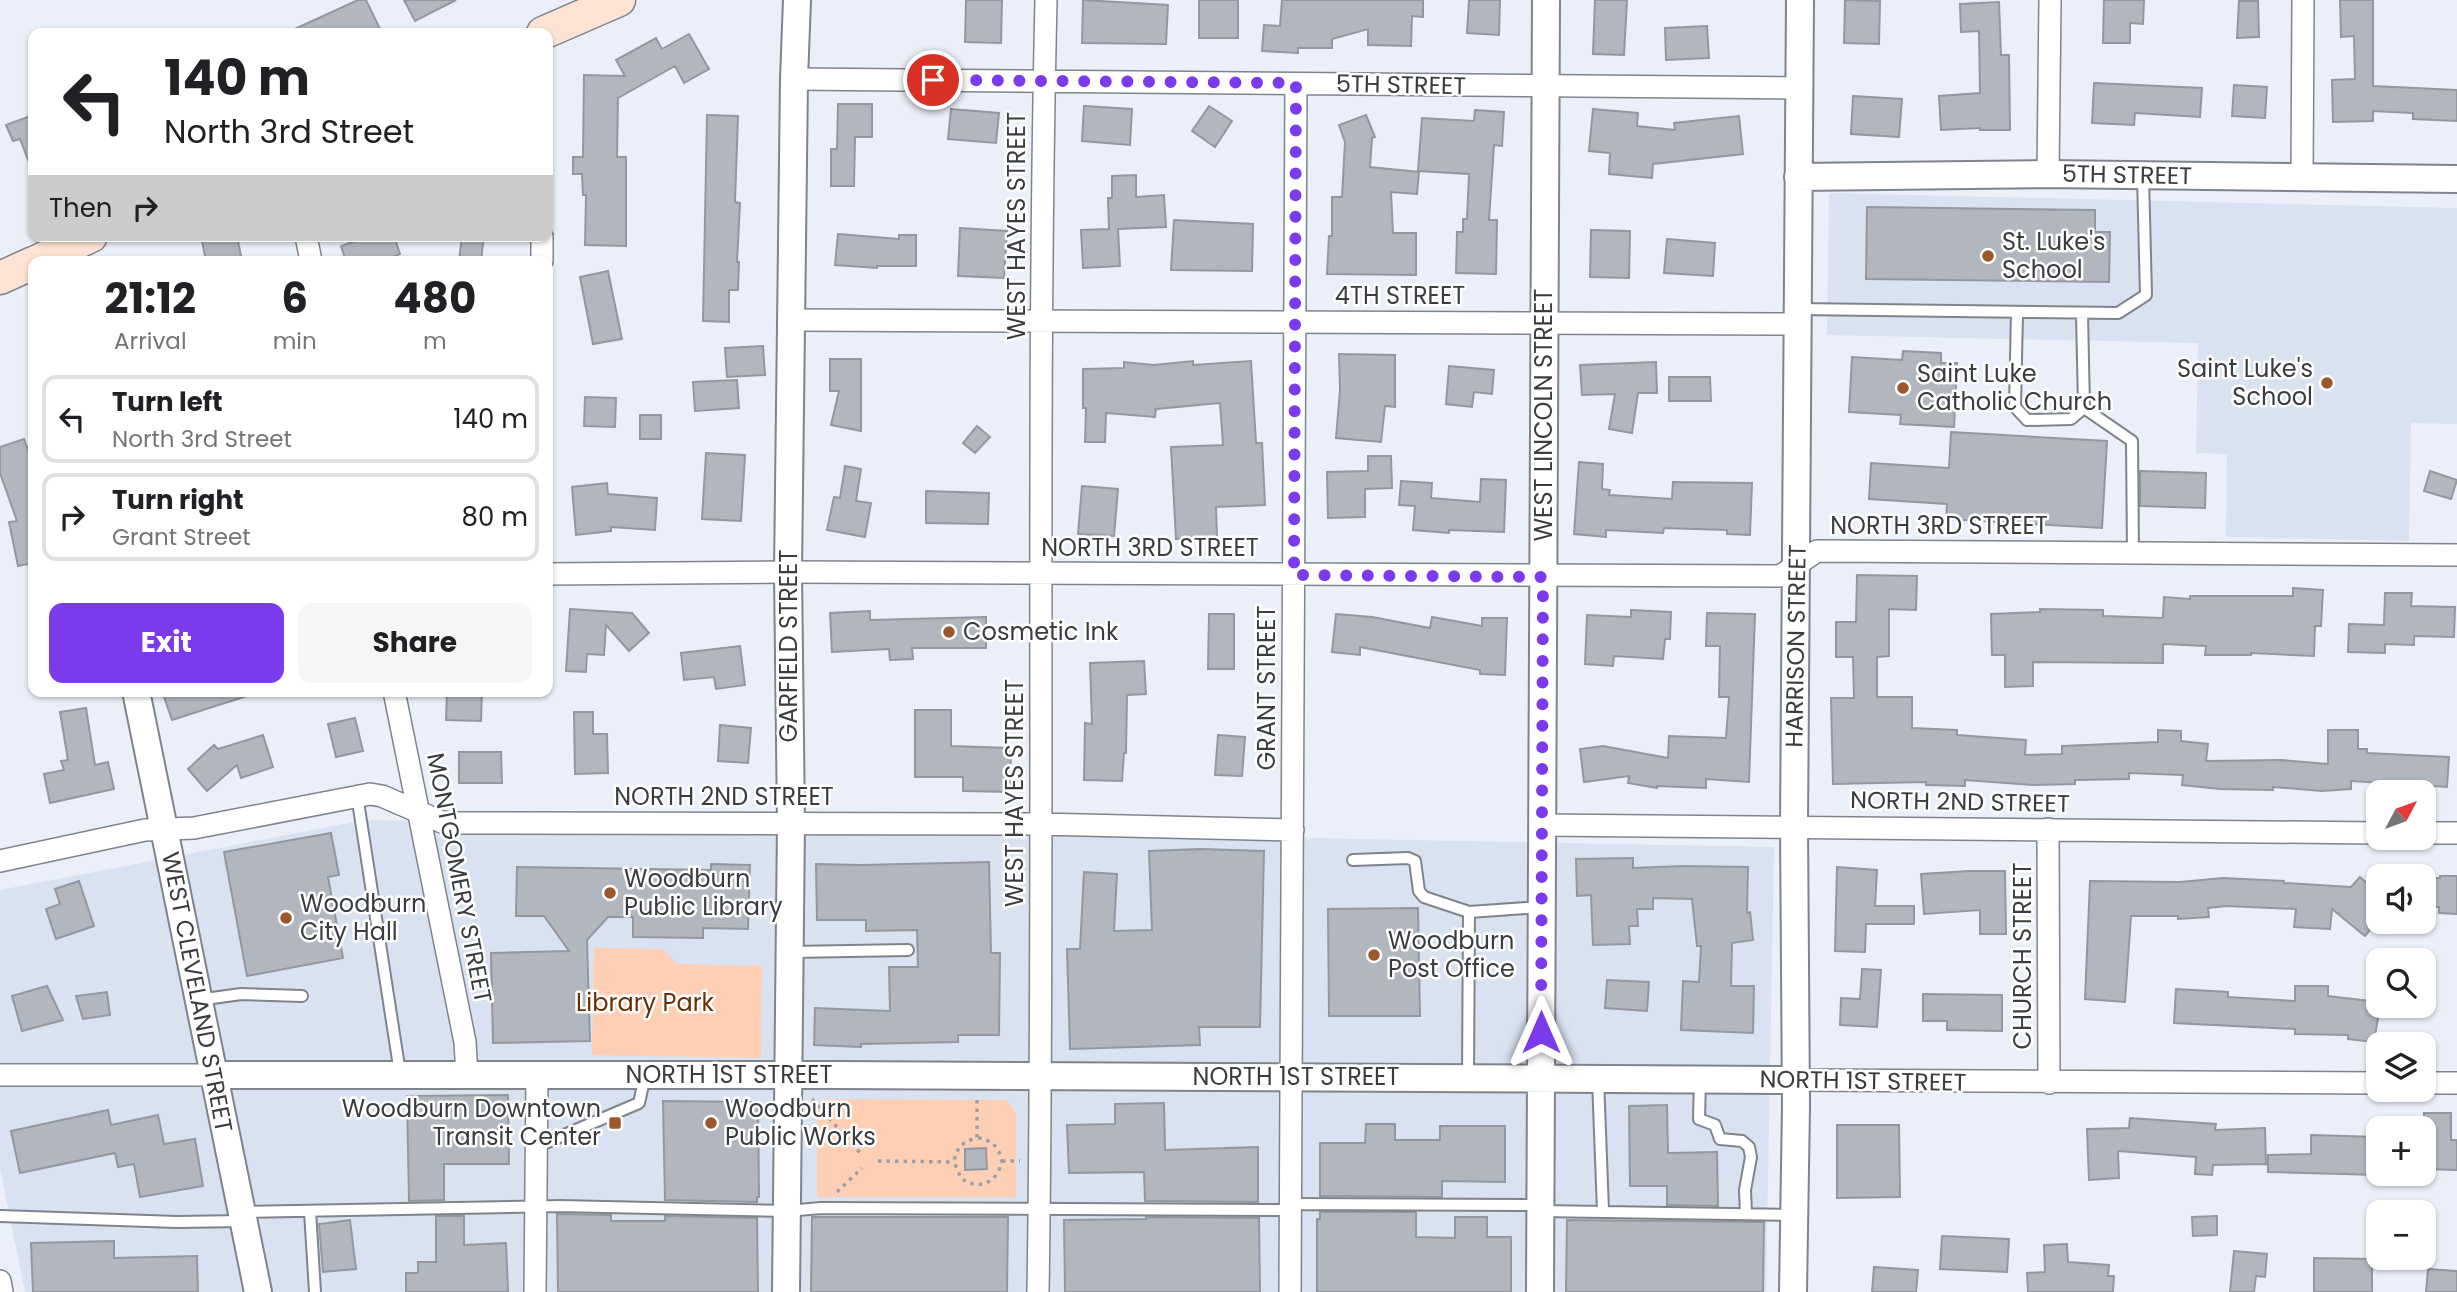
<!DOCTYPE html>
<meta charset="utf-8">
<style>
body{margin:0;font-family:Poppins,sans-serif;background:#f6f6f6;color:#202124;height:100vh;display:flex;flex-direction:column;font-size:26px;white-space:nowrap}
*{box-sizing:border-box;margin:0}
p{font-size:23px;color:#757577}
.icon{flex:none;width:38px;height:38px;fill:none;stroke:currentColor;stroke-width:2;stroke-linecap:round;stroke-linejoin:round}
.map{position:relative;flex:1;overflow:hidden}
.sheet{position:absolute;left:28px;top:256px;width:525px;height:441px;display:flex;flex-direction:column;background:#fff;border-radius:14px;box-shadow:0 2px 5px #0004}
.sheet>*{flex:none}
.banner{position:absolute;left:28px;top:28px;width:525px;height:214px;border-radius:14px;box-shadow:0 2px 5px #0004;background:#fff;color:#202124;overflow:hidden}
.needle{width:46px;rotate:49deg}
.controls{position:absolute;left:2366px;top:780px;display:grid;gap:14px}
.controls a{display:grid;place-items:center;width:70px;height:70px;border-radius:14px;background:#fff;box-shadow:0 2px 5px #0004;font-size:35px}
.pin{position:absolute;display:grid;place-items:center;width:60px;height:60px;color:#fff;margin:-30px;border:4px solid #fff;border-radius:50%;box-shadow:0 2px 7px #0007}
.me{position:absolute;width:77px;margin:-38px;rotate:0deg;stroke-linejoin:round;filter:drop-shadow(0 0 5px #0008)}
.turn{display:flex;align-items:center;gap:24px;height:147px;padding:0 21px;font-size:32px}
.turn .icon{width:91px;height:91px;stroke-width:2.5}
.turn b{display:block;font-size:49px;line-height:60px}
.then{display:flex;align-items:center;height:66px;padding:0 21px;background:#0003;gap:14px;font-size:26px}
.eta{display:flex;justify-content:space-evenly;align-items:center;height:119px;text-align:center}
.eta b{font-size:42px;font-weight:700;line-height:49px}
.primary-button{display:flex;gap:14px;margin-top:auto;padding:14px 21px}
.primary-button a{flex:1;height:80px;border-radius:14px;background:#7c3aed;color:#fff;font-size:28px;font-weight:700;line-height:80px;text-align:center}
.primary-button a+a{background:#f6f6f6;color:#202124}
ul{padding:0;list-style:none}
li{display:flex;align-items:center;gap:21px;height:88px;margin:0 14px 10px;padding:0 7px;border:4px solid #e0e0e0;border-radius:14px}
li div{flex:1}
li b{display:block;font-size:26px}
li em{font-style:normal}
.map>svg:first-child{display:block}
.built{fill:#d9e2f1}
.green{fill:#fecfb5}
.building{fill:#b2b6bf;stroke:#9397a0;stroke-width:2}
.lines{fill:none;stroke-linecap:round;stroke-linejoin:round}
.service-casing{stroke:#7f848c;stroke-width:14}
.minor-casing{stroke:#7f848c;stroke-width:24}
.tertiary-casing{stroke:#7f848c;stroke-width:30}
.secondary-casing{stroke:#7f848c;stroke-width:35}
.path{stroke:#9ca0a6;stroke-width:3.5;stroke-dasharray:3.5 5;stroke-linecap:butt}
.service{stroke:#fff;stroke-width:10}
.minor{stroke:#fff;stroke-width:21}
.tertiary{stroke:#fff;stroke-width:26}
.secondary{stroke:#fee3d4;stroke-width:32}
.route{stroke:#7c3aed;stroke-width:12;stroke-dasharray:0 21.6}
.poi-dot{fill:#9d572d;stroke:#fff;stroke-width:2.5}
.labels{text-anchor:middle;stroke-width:5;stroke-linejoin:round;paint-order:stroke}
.street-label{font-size:24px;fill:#3a3c3f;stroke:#fff}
.poi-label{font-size:24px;fill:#3a3c3f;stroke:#fff;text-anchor:start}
.park-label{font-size:24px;fill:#6a2e03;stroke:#fff}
</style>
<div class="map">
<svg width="2457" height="1292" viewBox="0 0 2457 1292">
<rect width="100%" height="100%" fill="#ebeff9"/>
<path class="built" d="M1829,193l628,15v216l-46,-1 -2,118 -183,-4 1,-83 -31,-1 2,-110 -371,-8z
M365,820l1409,27 -8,445h-1741l-25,-124v-278z"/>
<path class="green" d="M594,948l68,1 16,15 84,2 -1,92 -169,-3z
M825,1099l182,1 9,13v84h-199v-90z"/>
<path class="building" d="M358,0h8l16,33h-96z
M404,0h52l-41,21z
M966,0h36l-1,43 -36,-1z
M1083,0l85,5 -2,39 -84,-1z
M1199,0h39v38h-39z
M1282,0h141v17l-11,-1 -1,30 -43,-1v-16l-36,10v9h-34v5l-36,-2 2,-26 16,1z
M1469,0h31l-1,35 -32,-2z
M1595,0h32l-3,55 -31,-1z
M1845,0l35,1 -1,43 -35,-1z
M2104,0h40l-1,24 -13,-1v20h-27z
M2340,0h33v86l84,4v31l-44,-2v-6l-40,-2v10l-40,1 -1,-42 23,-1 -1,-43 -13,1z
M2239,1h19l1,36 -22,1z
M1999,2l2,53h8l1,75h-30v-2l-39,2 -2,-34 41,-3 -1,-62 -18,1 -1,-28z
M1707,26l2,32 -43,2 -1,-32z
M689,34l20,35 -25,14 -9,-17 -57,32 -1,59h9v89l-41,-1 1,-50h-3l-1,-21h-9v-17h10l1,-82 41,1 -9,-16 40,-22 6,11z
M2094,83l108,5 -2,29 -65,-4 -1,12 -42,-2z
M2234,85l33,2 -2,31 -33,-2z
M1853,96l49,3 -3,38 -48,-3z
M838,104h34v33h-17l-1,49h-23v-37h6z
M1084,106l48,3 -2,36 -48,-4z
M1209,106l23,15 -17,26 -23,-16z
M951,109l48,4 -3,30 -48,-4z
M1593,109l45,4 -1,13 38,4 -1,-7 65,-7 4,38 -90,10 -1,14 -43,-4 1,-21 -21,-2z
M1475,110l29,2 -2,34 -8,-1 -5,75h8l-1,54 -40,-1 1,-41h6v-13h4l2,-45 -51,-3 4,-53 52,3z
M33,115v55h-1l-12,-31 -7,2 -7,-16z
M707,115l31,1 -3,86 5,1 -3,59h2l-1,28h-9v32l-26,-1z
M1366,115l9,22 -3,1 -2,29 49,5 -2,22 -26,-2 2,41h23v42l-89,-1 2,-38h3v-39h10l3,-55 -6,-17z
M1136,175v22l28,-2 2,32 -48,2 2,37 -37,2 -2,-38 28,-1 -1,-31h4v-22z
M1867,207l228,3v22h15l-1,50 -243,-3z
M1174,220l79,4 -1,47 -81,-1z
M960,228l47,3 -3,47 -46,-2z
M1591,230l39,1 -1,47 -39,-1z
M838,234l61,5v-4h17v31h-39v2l-42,-3z
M201,236h36l5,25h-36z
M368,236h26l6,18 -17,7h-37l-5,-15z
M462,236h22l-3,25h-22z
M1667,239l48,4 -2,33 -49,-3z
M608,271l14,68 -29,5 -13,-67z
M763,346l2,29 -38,2 -2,-29z
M1903,351l38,2v10h16l-3,64 -54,-3 1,-9 -52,-3 3,-55 50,3z
M1339,354l56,1v52l-10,-1 -4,36 -45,-4 4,-48z
M830,359h31v72l-30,-6 8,-34h-9z
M1193,361v4l58,-4 5,82h6l3,62 -49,2 1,30 -41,2 -5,-92 52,-2 -3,-42 -64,6 -1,8 -49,-4 -1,29h-20l1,-34h-3v-39l41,-1v-6l30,3z
M1656,362l1,31h-19l-6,40 -23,-4 6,-35 -33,1 -2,-30z
M1449,366l45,4 -2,24 -18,-2 -2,15 -26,-3z
M1669,377h41l1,24h-42z
M737,380l2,28 -44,3 -2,-29z
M585,397l31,1 -1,29 -31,-1z
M640,415h21v24h-21z
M977,426l13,11 -15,16 -12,-10z
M1951,432l156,9 -5,87 -156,-9 1,-15 -78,-5 2,-36 78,5z
M24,439l9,25v99l-15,3 -9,-44 8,-1 -17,-48v-26z
M706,453l39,2 -4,66 -39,-2z
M1368,456h23l1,32 -27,1v28l-37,1 -1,-46 41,-1z
M1579,462l24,2 -1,25 8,1 -1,5 63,4 1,-17 79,1 -2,52 -23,-1v-4l-63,-2 -1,5 -57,-3v7l-32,-3z
M845,466l16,3 -5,32 15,2 -6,34 -38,-7 7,-33 6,1z
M2140,471l66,2 -1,35 -65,-2z
M2430,471l27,9 -6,19 -27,-8z
M1481,479l25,1 -2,52 -55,-2v3l-36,-3 2,-24 -16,-1 2,-24 31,2 -1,15 49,4z
M607,483l1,11 49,4 -2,32 -44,-3v4l-35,4 -4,-48z
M1082,486l36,3 -4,47 -36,-2z
M926,491l63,2 -1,31 -62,-1z
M1857,575l60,1 -1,34 -27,-1v47l-12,1v40h35v31l45,2v5l69,5 -1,15 37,-1v-8l96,-4v-12l23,1v10l27,3 -2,17 75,-1 47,4v-34h30v19h9v4l82,4 -2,30 -96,-6v8l-29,2 -49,-4v3l-53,-1 -38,-4 1,-10 -54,-2v6l-54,1v4l-42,1 -68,-5v6l-39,-1v-3l-93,2 -2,-86h23l-1,-41h-17v-35h20z
M2293,588l30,2 -2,36h-6l-1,30 -63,-3v2h-46l1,-9 -43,-2v19l-130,-1v24l-28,1v-32h-13l-1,-41 49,-2v-3l63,1v6l60,2 1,-21 26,2v-3h103z
M2385,593h27l-1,13 44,1 -1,30 -40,-1v9l-29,-1v9l-37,-1 1,-28 35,1z
M570,609l62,4 17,20 -20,18 -23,-26 -2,30 -17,-1 -1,18 -20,-1z
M1631,610l40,2 -1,27h-5l-2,20 -49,-3 -1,10 -28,-2 2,-49 44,2z
M870,611v9l116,-3v31h-74l1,11 -23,1 -1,-11 -57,3 -2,-39z
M1707,613l48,1 -6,168 -43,-3v9l-49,-2v2l-29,-5 1,-7 -45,6 -4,-33 23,-3 65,12 1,-22 57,2 3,-41h-10l1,-51h-14z
M1209,614h25v55h-26z
M1336,614l36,3 58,11 2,-11 50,9v-8h25l-2,57 -25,-1v-4l-120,-23v8l-28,-3z
M740,646l5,39 -29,4 -2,-12 -30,3 -3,-27z
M1144,661l2,33 -19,1 -1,58h-2l-2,28 -38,-1 1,-57 7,1 -2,-61z
M162,691h87l1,4 -78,25z
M447,691h35l-1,30 -35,-1z
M86,708l9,57 13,-3 6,27 -64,14 -6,-29 20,-4 -3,-9 7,-1 -8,-48z
M915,710h36v36l60,2 -1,44 -47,-1v-14h-48z
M574,712h19v22h14l1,39 -33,1z
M355,718l8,33 -27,6 -8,-33z
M720,725l31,3 -3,35 -30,-2z
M263,735l10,32 -32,11 -4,-13 -30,26 -19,-22 26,-24 4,4z
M1218,735l27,2 -3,39 -27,-1z
M459,752h42l1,31h-43z
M331,833l8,42 -11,2 15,81 -96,18 -23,-124z
M1201,849l63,2 -4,176h-61l1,18 -130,4 -3,-100h13l4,-77 33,2 -3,57 38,-1 -3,-79z
M1633,858v10l50,-2 65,1 -1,46 3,-1 3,28 -21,3 -1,43h23l-1,47 -72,-3 2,-49 16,1 2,-36h-4l-5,-47 -39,-1v11h-16l1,17h-9l1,18 -37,1 -2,-50 -14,1 -1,-37z
M989,862l2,91h9l-1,82h-41v7l-97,2v3l-47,-2 1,-37 75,3 -1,-44h29l-1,-37 -51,1v-11h-49l-1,-56 45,1z
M711,864l39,1 -2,64 -45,-1v10l-70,-1v-20h-25l-21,23 3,101 -97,2 -2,-90 78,-2 -25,-35h-28l1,-49 194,3z
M1837,867l40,3 -2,36h39v18h-48l-1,28 -30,-1z
M1969,871h36l1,63h-26v-24l-56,4 -3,-40z
M2440,876h17v38l-18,-1v-6h-15v-29h16z
M2360,877l18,16v27l-13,16 -33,-27 -2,20 -36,-2 2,-18 -70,-3 -18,2 1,9 -31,2v-3h-47l-6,86 -40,-3 5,-118 90,1 43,-4 61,3v2l67,4z
M79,881l15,45 -38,13 -10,-30 14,-5 -5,-15z
M1418,908l2,108h-91l-1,-107z
M1862,969l19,1 -4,57 -37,-2 1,-27 19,1z
M1607,980l42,2 -2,29 -42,-3z
M47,986l16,34 -41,11 -10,-35z
M2295,986h33v10l50,6v16l-4,24 -26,-3v-4l-53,-1v-5l-121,-6 2,-34 52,3v5l67,4z
M107,992l3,23 -27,4 -7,-23z
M1923,994l79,1v36l-55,-1v-9h-24z
M508,1095l1,69h-65v36l-35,1 -2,-105z
M663,1101l95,1 1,95h-2v5l-92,-2z
M1164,1103l1,47 93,-3v55l-113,-1 -1,-29 -75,1 -2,-48 48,-1v-20z
M1667,1105l1,48 49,-1 1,54 -51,-1v-19h-37l-1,-80z
M108,1110l3,15 47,-10 6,29 31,-5 8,47 -63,11 -6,-33 -16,3 -3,-14 -95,20 -9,-42z
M2424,1113h27v27h6v30l-33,-1z
M2130,1118l86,6 -1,6 50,-2 1,36 -53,1 -1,10 -17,-1 1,-17 -78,-6 1,27 -30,2 -2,-51 42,-1z
M1366,1124h29v16h45v-14h65v56l-63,-1v16l-122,-1v-53h45z
M1837,1125h62l1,72 -63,1z
M2311,1135l67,2v38l-110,-3v-17l43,-1z
M986,1148l1,21 -22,1v-21z
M1320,1212h96v25l39,1v-21h32v20h24v55h-194v-73h3z
M557,1214l54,1v6h54v-5l92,2 1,74h-200z
M436,1216h28v29l42,-2 2,49h-102v-19h12v-11h18z
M2217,1216v19l-24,1 -1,-19z
M812,1217h196l-1,75h-196z
M1146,1217l113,1 1,74h-195l-1,-72 82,-1z
M350,1220l6,49 -33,3 -4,-48z
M1567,1220l197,2 -1,70h-197z
M1942,1236l67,3 -2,33 -67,-3z
M114,1241v17l83,-2 1,36h-165l-2,-49z
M2067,1244l1,18 41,3 -1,11h6l-1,16h-85l-1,-19 18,-1 -1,-27z
M2234,1251l33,3 -2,23 -9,-1 -2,16h-24z
M2314,1258l58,1v33h-58z
M1874,1267l44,3 -2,22h-44z
M2428,1269l29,2v21h-31z"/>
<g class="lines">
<defs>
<path id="service" d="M1797,309l321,4 28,-18 -3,-119
M2017,312l-2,95 12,13 44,-1 13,-11 -2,-95
M2084,408l48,33 1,112
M357,795l43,278
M1353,860l55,-2 7,3 4,30 5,6 45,15 73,-5
M790,952l118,-2
M198,1000l43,-6 61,2
M1468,1077l1,-165
M1598,1079l5,132
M1700,1080l-1,39 16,6 5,14 22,2 7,6 2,10 -6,33 1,24
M536,1147l103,-44 6,-27
M1291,1204l250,1
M310,1211l5,81
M1540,1211l253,4
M242,1212l318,-6 227,5 34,-3 470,2
M0,1216l177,6 67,-1"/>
<path id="minor" d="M794,79l1005,9
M2048,174l2,-174
M2302,177l1,-177
M306,236l5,25
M542,261v-25
M792,320l1005,4
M548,574l240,-2 992,4 37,-25 640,4
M394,691l71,351 2,34
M1542,825l836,8
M2048,829l1,254
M2424,833h33
M0,861l145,-31 49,-2 176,-34 12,2 60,26 8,1 590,1 253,6
M0,1075h213
M1795,1080l583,3
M2424,1083h33
M0,1281l2,11
M535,1292l2,-216
M1038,1292c7,-431 -2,-861 8,-1292
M1290,1292l6,-1208"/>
<path id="tertiary" d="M1798,177l250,-3 409,5
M136,691l122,601
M213,1075h620l962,5
M786,1292l5,-469 -3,-251 6,-493 3,-79
M1540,1292l6,-1292
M1793,1292l3,-186 -2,-280 6,-826"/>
<path id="secondary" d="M543,33l76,-33
M38,261l53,-25
M0,278l33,-15"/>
</defs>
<use href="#service" class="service-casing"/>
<use href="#minor" class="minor-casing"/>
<use href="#tertiary" class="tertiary-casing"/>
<use href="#secondary" class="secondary-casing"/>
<path class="path" d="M812,1099l49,55
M977,1100v38c-14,3 -21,10 -23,24l7,16c18,14 37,4 41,-17 -3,-14 -11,-22 -25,-23
M878,1161l75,1
M1002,1161h18
M837,1192l25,-24"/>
<use href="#service" class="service"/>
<use href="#minor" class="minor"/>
<use href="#tertiary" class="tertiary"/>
<use href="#secondary" class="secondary"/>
</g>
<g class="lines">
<path class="route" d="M933,80l363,3 -2,492 249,2 -2,455"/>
</g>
<g class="poi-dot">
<circle cx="1988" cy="256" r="7"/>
<circle cx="2327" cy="383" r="7"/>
<circle cx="1903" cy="388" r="7"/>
<circle cx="949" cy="632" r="7"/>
<circle cx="610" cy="893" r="7"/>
<circle cx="286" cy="918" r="7"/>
<circle cx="1374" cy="955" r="7"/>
<rect x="608" y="1116" width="14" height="14" rx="3.5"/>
<circle cx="711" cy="1123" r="7"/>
</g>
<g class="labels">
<g class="street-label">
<text transform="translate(1401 85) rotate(1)" y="8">5TH STREET</text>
<text transform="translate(2127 175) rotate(1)" y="8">5TH STREET</text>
<text transform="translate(1017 226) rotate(-90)" y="8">WEST HAYES STREET</text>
<text x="1400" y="304">4TH STREET</text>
<text transform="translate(1544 415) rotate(-90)" y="8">WEST LINCOLN STREET</text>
<text x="1939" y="534">NORTH 3RD STREET</text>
<text x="1150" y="556">NORTH 3RD STREET</text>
<text transform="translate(789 646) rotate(-90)" y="8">GARFIELD STREET</text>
<text transform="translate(1796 646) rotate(-89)" y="8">HARRISON STREET</text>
<text transform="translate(1267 688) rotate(-90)" y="8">GRANT STREET</text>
<text transform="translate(1015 793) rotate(-90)" y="8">WEST HAYES STREET</text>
<text x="724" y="805">NORTH 2ND STREET</text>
<text transform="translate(1960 802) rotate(1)" y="8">NORTH 2ND STREET</text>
<text transform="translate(459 878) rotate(79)" y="8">MONTGOMERY STREET</text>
<text transform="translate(2023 956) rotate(-90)" y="8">CHURCH STREET</text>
<text transform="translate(197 992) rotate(79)" y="8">WEST CLEVELAND STREET</text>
<text x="729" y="1083">NORTH 1ST STREET</text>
<text x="1296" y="1085">NORTH 1ST STREET</text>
<text transform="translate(1863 1081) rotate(1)" y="8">NORTH 1ST STREET</text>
</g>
<g class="poi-label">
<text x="2002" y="250">St. Luke's<tspan x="2002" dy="28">School</tspan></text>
<text x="2313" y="377" text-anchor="end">Saint Luke's<tspan x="2313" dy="28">School</tspan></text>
<text x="1917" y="382">Saint Luke<tspan x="1917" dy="28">Catholic Church</tspan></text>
<text x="963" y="640">Cosmetic Ink</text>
<text x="624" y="887">Woodburn<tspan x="624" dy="28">Public Library</tspan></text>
<text x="300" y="912">Woodburn<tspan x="300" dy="28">City Hall</tspan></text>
<text x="1388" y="949">Woodburn<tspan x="1388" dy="28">Post Office</tspan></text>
<text x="601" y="1117" text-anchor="end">Woodburn Downtown<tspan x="601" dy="28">Transit Center</tspan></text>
<text x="725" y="1117">Woodburn<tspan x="725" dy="28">Public Works</tspan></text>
</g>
<g class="park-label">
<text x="645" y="1011">Library Park</text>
</g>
</g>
</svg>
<div class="controls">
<a><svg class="needle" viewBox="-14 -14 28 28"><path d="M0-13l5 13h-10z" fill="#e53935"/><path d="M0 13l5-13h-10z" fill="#757577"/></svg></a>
<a><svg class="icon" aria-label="sound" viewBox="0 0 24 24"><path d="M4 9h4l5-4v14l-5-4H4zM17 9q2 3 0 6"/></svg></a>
<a><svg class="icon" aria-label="search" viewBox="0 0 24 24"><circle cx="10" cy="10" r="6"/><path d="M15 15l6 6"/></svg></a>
<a><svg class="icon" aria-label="layers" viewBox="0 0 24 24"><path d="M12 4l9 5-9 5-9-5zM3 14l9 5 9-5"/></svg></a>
<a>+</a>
<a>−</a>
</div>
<div class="pin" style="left:933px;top:80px;background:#d93025"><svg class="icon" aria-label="arrive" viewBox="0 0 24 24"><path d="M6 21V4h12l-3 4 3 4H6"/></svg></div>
<svg class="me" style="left:1541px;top:1032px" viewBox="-20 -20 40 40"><path d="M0-17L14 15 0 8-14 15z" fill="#7c3aed" stroke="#fff" stroke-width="4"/></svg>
<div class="banner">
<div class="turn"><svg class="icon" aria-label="left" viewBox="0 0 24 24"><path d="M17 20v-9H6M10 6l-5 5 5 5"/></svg><div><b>140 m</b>North 3rd Street</div></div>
<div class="then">Then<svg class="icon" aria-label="right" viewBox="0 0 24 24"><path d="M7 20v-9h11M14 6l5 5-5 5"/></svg></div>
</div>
<section class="sheet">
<div class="eta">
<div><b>21:12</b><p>Arrival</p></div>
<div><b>6</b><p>min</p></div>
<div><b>480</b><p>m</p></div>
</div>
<ul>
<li><svg class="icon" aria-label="left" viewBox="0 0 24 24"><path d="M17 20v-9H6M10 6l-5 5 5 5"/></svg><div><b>Turn left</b><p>North 3rd Street</p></div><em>140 m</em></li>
<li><svg class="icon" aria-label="right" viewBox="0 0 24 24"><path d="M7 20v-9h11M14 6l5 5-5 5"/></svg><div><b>Turn right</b><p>Grant Street</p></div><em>80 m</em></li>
</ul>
<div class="primary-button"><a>Exit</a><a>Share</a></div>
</section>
</div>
